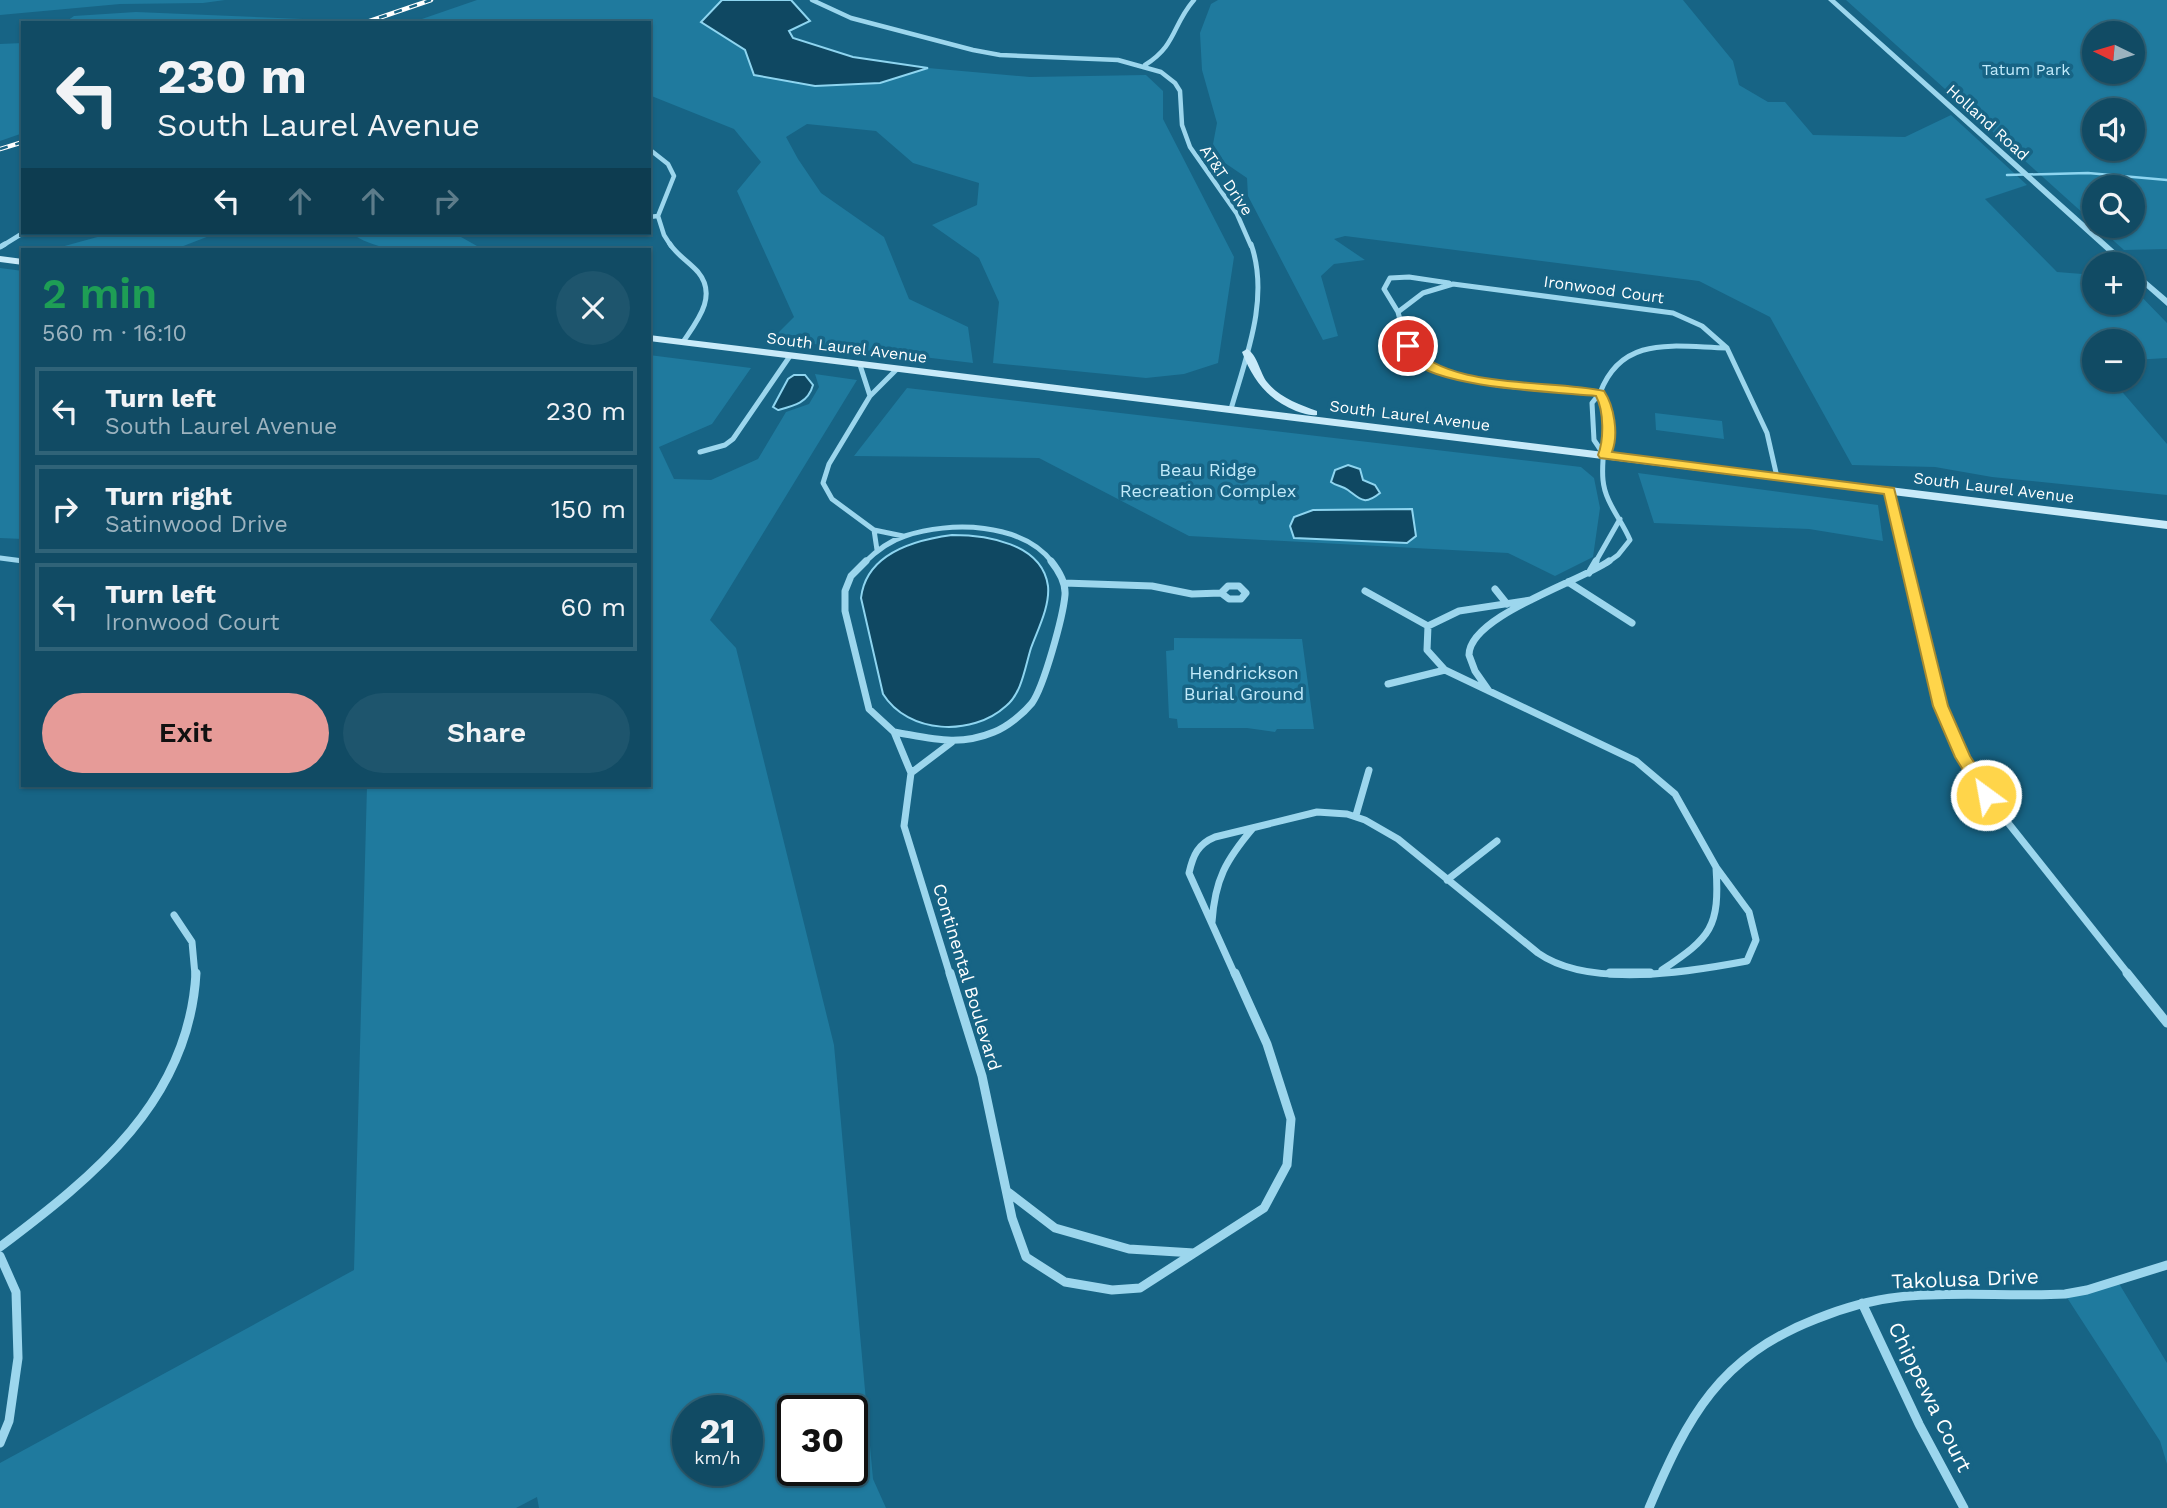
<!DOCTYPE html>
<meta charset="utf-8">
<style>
body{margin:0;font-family:"Work Sans",sans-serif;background:#1e556d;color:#f1f3f6;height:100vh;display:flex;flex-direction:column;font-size:26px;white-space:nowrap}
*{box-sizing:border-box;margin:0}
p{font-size:23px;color:#9cb3bf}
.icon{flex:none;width:38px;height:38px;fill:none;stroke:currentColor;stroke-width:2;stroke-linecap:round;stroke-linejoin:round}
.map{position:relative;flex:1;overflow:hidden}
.panel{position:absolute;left:21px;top:248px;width:630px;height:539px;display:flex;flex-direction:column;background:#114b64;border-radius:0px;box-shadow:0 2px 5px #0004,0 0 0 2px #306378}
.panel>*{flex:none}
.top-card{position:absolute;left:21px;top:21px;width:630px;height:214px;border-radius:0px;box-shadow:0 2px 5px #0004,0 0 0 2px #306378;background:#114b64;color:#f1f3f6;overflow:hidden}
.needle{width:46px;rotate:275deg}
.buttons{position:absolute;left:2082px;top:21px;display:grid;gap:14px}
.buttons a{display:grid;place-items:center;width:63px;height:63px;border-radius:50%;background:#114b64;box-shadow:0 2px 5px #0004,0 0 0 2px #306378;font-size:35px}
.speed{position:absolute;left:672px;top:1395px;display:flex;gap:14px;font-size:35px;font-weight:700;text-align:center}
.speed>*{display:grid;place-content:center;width:91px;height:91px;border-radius:50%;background:#114b64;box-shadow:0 2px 5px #0004,0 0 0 2px #306378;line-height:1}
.speed small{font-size:18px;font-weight:400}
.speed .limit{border:4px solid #111;border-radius:10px;background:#fff;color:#111}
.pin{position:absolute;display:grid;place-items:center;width:60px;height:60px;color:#fff;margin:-30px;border:4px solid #fff;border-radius:50%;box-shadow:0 2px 7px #0007}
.me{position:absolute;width:77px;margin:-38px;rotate:328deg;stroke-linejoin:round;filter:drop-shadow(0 0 5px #0008)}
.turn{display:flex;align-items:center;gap:24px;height:147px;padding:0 21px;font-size:32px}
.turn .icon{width:91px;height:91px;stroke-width:2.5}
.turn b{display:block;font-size:49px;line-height:60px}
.lanes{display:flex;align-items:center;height:66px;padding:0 21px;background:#0003;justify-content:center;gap:35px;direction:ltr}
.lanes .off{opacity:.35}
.round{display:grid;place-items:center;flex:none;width:74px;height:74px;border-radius:37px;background:#1e556d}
.summary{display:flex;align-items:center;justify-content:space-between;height:119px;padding:0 21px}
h1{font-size:42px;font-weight:600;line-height:52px;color:#1e9e55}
.action{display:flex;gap:14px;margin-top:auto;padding:14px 21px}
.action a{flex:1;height:80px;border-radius:42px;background:#e69b98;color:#111;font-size:28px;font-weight:600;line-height:80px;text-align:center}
.action a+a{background:#1e556d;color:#f1f3f6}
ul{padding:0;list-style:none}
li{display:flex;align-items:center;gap:21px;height:88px;margin:0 14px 10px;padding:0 7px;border:4px solid #306378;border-radius:0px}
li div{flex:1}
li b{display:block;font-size:26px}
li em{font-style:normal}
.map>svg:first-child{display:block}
.green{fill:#1f7a9e;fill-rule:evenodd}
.water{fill:#0f4862;stroke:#8ed5f0;stroke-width:2}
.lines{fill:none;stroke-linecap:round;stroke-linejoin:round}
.stream{stroke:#8ed5f0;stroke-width:2.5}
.minor-far3{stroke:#9cd6ed;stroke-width:4.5}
.minor-far2{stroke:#9cd6ed;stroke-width:5}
.minor-far1{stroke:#9cd6ed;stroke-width:7}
.minor{stroke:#9cd6ed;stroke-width:9}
.tertiary{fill:#9cd6ed;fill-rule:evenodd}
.secondary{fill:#c8eaf9;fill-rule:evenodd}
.rail-casing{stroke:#fff;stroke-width:4.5}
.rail{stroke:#176485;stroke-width:2.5;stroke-dasharray:8;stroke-linecap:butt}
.route{fill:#ffd54a;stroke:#a68a30;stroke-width:2}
.labels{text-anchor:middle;stroke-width:7;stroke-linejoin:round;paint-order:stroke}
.far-park-label{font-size:16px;fill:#c1eafa;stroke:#176485}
.far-street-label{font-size:16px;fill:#fff;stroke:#176485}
.park-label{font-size:18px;fill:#c1eafa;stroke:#176485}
.street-label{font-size:18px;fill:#fff;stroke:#176485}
.near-street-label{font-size:21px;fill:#fff;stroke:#176485}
</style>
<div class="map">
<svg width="2167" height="1508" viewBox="0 0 2167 1508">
<rect width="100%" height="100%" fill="#176485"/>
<path class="green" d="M0,0h225l-22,3 -83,1 -120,11z
M477,0h245l-21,22 44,28 9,25 61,11 65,-3 48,-15 102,9 116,-2 17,16v28l71,138 -16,106 -34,11 -38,4 -153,-15 6,-61 -20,-44 -47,-33 45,-20 2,-22 -66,-20 -37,-32 -69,-7 -21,13 12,22 23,34 63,44 25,62 59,28 5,36 -201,-24 22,-22 -57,-126 24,-29 -27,-33 -85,-34v-72h-266l36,-3z
M1218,0h465l50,61 6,24 29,17h17l28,33 92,2 46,-22 76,70 -42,14 72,73 38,3v28h38v-15l34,35v35l-34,2v-19h-38v39h17l55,64v51l-175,-18 -57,-10 -83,-2 -82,-148 -71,-36 -354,-45 -11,3 31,21 -31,4 -13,12 17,60 -15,4 -75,-144 -1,-18 -22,-15 -12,-19 4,-21 -15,-53 -2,-37 11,-29z
M1846,0h321v249l-43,1 -27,-24h36v-39h-38v37zM2133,33v39h-38v-39zM2095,110h38v39h-38z
M136,12l215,9 -287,2 10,-7z
M23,43v90l-23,8v-97z
M112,233h105l-44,17h-123z
M351,233h103l30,17c-43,0 -97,9 -133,-17z
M0,268l23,3v268l-23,-1z
M649,355l102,13 -39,56 -53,23 15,32 37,1 47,-21 28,-47 23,-8 10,-17 -4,-13 42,6 -147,240 26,28 98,397 39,434 13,29h-347l-2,-11 -21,11h-516v-45l354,-193 13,-484h282zM688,1410h59v60h-59zM793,1410h59v60h-59z
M907,388l674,79 13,11 6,30 -7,49 -38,19 -47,-23 -319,-17 -150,-78 -185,-2z
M1655,413l67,8 2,18 -68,-9z
M1638,473l240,32 5,36 -74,-12 -155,-6z
M1174,638l128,1 12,90h-37l-2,3 -28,-4h-69l-1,-9 -8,-1 -3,-67 8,-1z
M2115,1277l52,86v101l-7,-23 -96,-148z"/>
<path class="water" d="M722,0h69l19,21 -21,10 4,7 60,19 75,11 -48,15 -65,3 -61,-11 -9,-25 -44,-28z
M794,375h11l8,10c-5,18 -19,21 -35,25l-5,-3 15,-28z
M1348,465l12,4 3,11 12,5 5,8c-16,13 -20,6 -32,-3 -5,-4 -12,-4 -17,-8l4,-12z
M1412,509l4,27 -9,7 -113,-5 -4,-12 4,-9 19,-7z
M952,535c34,0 90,8 96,51 2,20 -10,43 -17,62 -6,19 -9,45 -25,58 -34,31 -98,28 -123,-12l-22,-96c5,-44 53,-58 91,-63z"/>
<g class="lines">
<path class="stream" d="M2007,175l81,-2 79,7"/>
<path class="minor-far3" d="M812,0l39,18 122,32 27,5 118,5 43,12 14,11 5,8 2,34 8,22 47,67 14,32
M1145,65c32,-20 27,-40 49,-65
M649,149l19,15 6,12 -16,40 -9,1
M658,216l6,19 7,11
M2,246l21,-13"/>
<path class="minor-far2" d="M670,244c7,11 19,18 28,28 20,24 -1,49 -15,70
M0,247l5,-3
M1453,284l220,29 29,13 25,22c-52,-1 -105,-14 -127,45 -45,-3 -152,-5 -185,-36 -11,-10 -13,-31 -17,-45l25,-19z
M1398,312l-14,-23 6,-11 19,-1 40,6
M1727,348l40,85 10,44
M860,365l10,31 27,-27
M870,396l-41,68 -6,19 9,16 42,31 29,6
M1231,409c15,-52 39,-111 20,-165
M700,452l25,-7 8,-6 57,-83
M1604,455l-10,-15 -2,-37 8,-10c13,30 0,56 3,87 2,23 19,40 27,60l-12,15 -11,8
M1890,491l17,72
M874,530l3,20
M0,558l23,3
M864,563c11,-11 25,-22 41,-27 45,-15 117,-14 148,27
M1595,563l25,-44"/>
<path class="minor-far1" d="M866,561l-15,15 -6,15v20l24,98 25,23
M1906,561l29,126 13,39 16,34 41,59 124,156
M1589,573l7,-12
M1568,582l64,41
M1064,583l88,3 40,8 29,-1
M1228,586h11l7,7 -5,6h-12l-8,-6z
M1495,589l12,15
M1365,591l63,35
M1388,684l57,-14
M1489,691l-14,-20 -6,-16c0,-39 110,-73 140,-94
M894,732c36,6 64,15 100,0 13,-5 29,-18 38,-29 12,-17 31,-86 33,-108 1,-13 -6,-24 -14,-34
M894,732l17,41 -7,53 46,149
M911,773l41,-31
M1356,815l13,-45
M1447,880l50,-39
M174,915l18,27 3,33
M1212,922c3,-43 14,-62 41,-94
M1662,970c49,-33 58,-42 54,-103
M1235,975l-46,-102c4,-18 9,-29 26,-36l102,-25 30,2 18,6 33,19 140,114c51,36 151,19 209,8l9,-21 -7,-28 -33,-45 -41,-73 -39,-33 -191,-91 -18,-20 1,-24 31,-15 72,-11"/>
<path class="minor" d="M950,973l32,103 30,142 14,39 39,25 47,8 28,-2 124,-80 23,-43 4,-46 -24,-75 -32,-71
M1610,973h40
M2127,973l40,50
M1008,1192l47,36 74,21 65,4
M0,1247c94,-71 189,-146 196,-274
M0,1256l16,36 2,66 -9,63 -9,22
M1862,1303l57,121 45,84
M1649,1508c39,-92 70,-151 167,-189 27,-11 55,-19 83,-22 55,-6 111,0 166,-3l22,-4 80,-25"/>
<path class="tertiary" d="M1828,0h7l295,264h-9z
M2133,269l34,29v8l-34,-30z"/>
<path class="secondary" d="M0,256l23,3v6l-23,-3z
M649,335l1518,186v8l-1518,-188z
M1247,349c10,5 13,24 20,33 13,16 32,22 50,29v4c-8,1 -14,-2 -21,-4 -29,-12 -43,-31 -54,-59z"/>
<defs>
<path id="rail" d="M364,23l67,-23
M0,149l23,-7"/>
</defs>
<use href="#rail" class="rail-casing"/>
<use href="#rail" class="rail"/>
</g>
<path class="route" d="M1404,344h8c32,46 140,35 192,47 10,15 15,43 8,61l282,36 54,218 22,50 25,39 -3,4h-11l-26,-42 -22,-51 -49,-212 -284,-36 -2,-3c6,-15 6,-44 -2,-59 -41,-4 -158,-8 -185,-36 -3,-4 -6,-10 -9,-14z"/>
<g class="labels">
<g class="far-park-label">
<text x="2026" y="75">Tatum Park</text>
</g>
<g class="far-street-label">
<text transform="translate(1988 122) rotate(42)" y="6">Holland Road</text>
<text transform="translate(1227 180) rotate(56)" y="6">AT&amp;T Drive</text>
<text transform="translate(1604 289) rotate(8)" y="6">Ironwood Court</text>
<text transform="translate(847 347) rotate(7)" y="6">South Laurel Avenue</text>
<text transform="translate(1410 415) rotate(7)" y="6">South Laurel Avenue</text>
<text transform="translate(1994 487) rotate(7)" y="6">South Laurel Avenue</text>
</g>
<g class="park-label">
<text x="1208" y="476">Beau Ridge<tspan x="1208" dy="21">Recreation Complex</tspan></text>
<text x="1244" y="679">Hendrickson<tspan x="1244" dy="21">Burial Ground</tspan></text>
</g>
<g class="street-label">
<text transform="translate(967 977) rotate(73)" y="6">Continental Boulevard</text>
</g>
<g class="near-street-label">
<text transform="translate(1965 1279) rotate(-2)" y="7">Takolusa Drive</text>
<text transform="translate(1930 1397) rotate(64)" y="7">Chippewa Court</text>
</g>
</g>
</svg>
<div class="buttons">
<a><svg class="needle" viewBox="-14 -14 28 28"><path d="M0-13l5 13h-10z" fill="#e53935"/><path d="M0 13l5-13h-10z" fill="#9cb3bf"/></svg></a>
<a><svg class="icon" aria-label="sound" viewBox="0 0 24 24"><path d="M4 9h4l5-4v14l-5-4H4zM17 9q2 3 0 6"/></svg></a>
<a><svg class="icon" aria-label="search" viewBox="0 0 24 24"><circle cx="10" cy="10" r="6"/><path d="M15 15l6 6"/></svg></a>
<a>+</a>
<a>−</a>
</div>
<div class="speed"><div>21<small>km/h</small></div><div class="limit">30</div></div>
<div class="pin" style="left:1408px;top:346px;background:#d93025"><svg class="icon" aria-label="arrive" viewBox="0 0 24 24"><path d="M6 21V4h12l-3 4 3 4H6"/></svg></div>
<svg class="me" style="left:1986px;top:795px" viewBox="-20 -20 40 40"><circle r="17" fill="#ffd54a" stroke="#fff" stroke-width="3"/><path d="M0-11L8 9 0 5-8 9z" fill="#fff"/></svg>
<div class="top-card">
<div class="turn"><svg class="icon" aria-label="left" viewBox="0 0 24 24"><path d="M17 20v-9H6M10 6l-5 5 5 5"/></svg><div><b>230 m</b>South Laurel Avenue</div></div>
<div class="lanes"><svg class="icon" aria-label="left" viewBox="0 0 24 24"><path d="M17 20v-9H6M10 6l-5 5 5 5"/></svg><svg class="icon off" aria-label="ahead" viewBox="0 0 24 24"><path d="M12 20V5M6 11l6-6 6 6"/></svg><svg class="icon off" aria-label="ahead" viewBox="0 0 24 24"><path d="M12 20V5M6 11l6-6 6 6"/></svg><svg class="icon off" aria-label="right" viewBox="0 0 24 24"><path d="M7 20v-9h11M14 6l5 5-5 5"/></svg></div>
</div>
<section class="panel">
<div class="summary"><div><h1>2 min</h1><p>560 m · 16:10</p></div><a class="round"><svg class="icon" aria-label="close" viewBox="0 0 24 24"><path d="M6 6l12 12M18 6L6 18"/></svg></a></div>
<ul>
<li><svg class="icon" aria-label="left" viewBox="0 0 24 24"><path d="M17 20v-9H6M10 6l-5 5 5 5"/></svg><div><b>Turn left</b><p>South Laurel Avenue</p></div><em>230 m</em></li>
<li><svg class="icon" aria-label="right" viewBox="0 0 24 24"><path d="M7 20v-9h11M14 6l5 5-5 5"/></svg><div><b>Turn right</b><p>Satinwood Drive</p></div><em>150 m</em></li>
<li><svg class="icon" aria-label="left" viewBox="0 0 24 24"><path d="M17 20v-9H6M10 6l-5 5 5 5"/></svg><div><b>Turn left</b><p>Ironwood Court</p></div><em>60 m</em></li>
</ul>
<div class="action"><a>Exit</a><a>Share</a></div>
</section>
</div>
